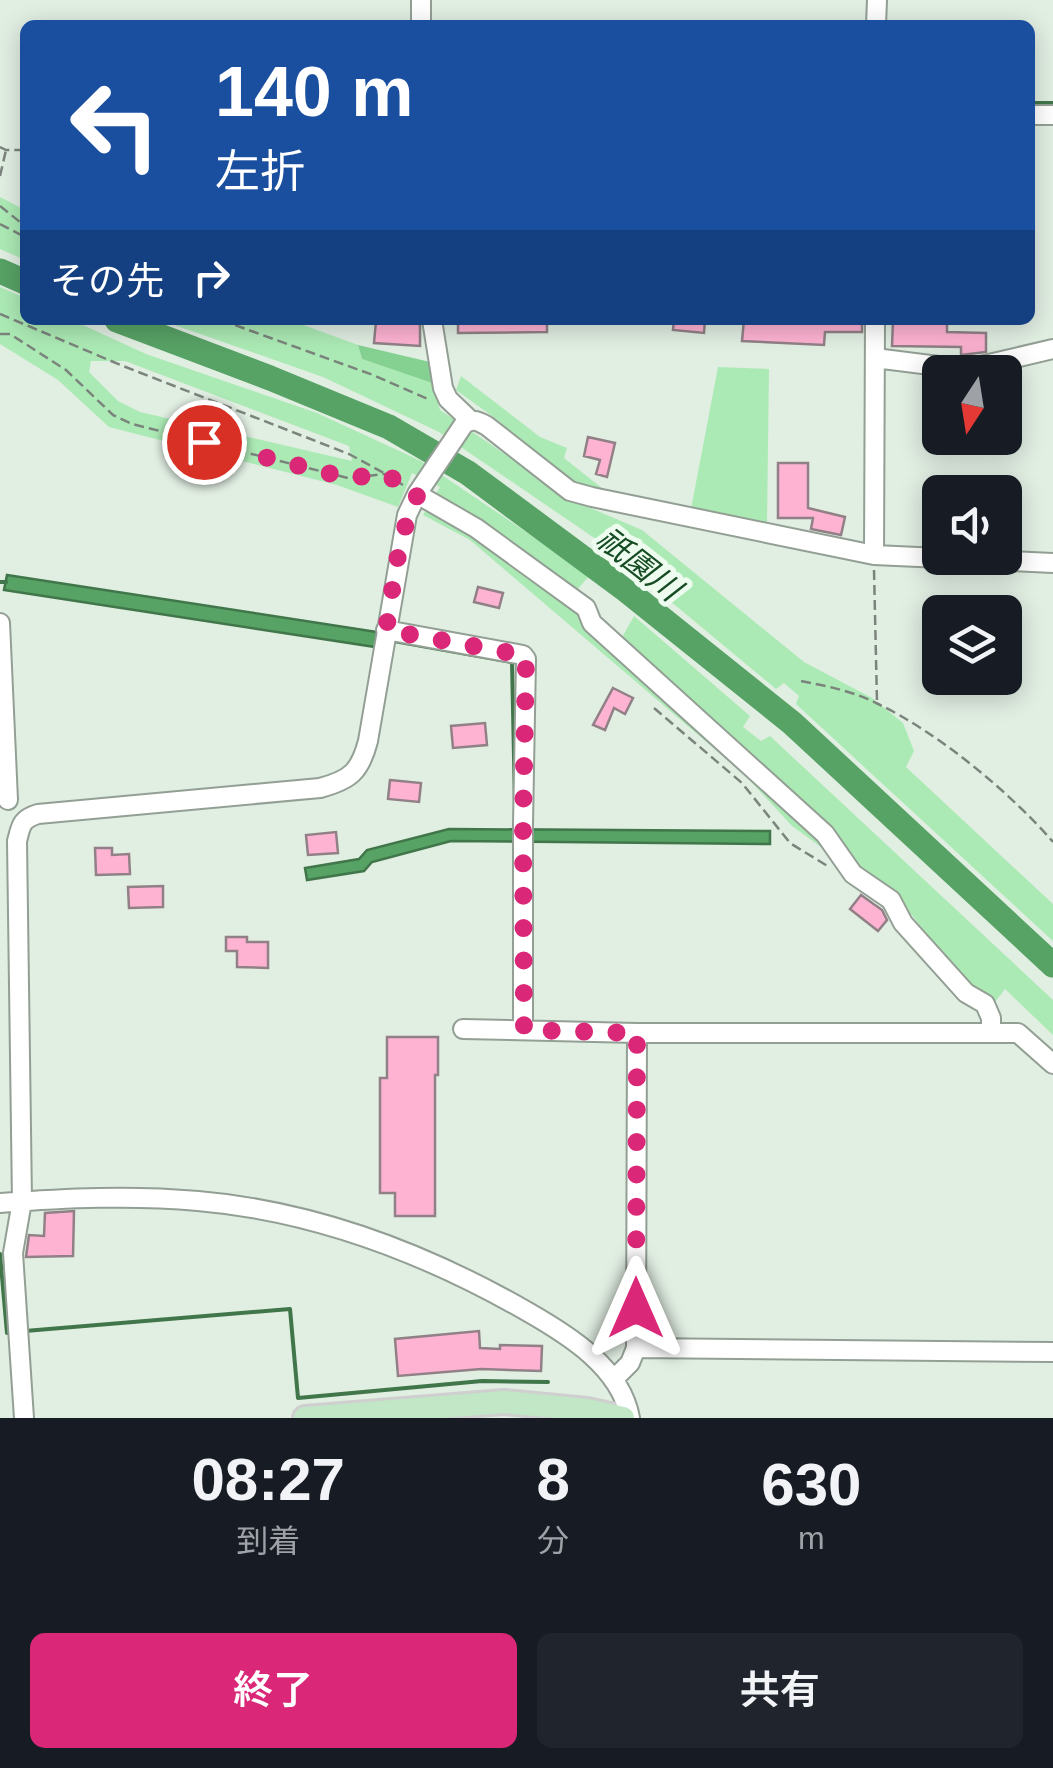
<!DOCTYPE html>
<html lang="ja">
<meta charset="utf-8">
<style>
body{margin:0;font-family:Helvetica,"Noto Sans JP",sans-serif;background:#20242c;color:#f1f3f6;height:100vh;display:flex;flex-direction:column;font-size:38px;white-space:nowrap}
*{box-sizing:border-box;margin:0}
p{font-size:32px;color:#9ea1a6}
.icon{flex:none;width:55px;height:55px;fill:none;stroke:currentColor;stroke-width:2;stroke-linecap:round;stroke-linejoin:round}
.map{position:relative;height:1418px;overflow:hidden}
.drawer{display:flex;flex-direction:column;background:#171b24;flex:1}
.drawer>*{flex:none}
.banner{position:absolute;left:20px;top:20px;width:1015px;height:305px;border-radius:15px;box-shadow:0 5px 25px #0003;background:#1a4fa0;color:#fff;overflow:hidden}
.needle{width:65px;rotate:192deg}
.fabs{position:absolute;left:922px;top:355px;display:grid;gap:20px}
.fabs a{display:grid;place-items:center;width:100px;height:100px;border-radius:15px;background:#171b24;box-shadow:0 5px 25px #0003;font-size:50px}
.pin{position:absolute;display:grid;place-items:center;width:85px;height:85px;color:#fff;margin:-42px;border:5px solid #fff;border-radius:50%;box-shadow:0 2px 10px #0007}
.me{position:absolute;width:110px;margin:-55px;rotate:0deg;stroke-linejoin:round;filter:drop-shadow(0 0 8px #0008)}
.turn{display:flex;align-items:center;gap:35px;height:210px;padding:0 30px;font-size:45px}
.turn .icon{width:130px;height:130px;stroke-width:2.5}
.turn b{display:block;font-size:70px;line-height:85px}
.then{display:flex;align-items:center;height:95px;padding:0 30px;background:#0003;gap:20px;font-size:38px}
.eta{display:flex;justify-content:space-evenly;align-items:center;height:170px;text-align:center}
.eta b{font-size:60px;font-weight:600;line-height:70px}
.cta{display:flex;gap:20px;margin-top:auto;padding:20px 30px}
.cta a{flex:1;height:115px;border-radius:15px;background:#db2777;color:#fff;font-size:40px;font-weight:600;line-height:115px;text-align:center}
.cta a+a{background:#20242c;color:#f1f3f6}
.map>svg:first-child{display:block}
.green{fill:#aceab5;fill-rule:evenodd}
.forest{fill:#84d191}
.water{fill:#57a265;stroke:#40764a;stroke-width:2.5}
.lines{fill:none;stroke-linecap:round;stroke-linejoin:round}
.stream{stroke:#40764a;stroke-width:4}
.river{stroke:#57a265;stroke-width:25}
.building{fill:#feb3d3;stroke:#918187;stroke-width:2.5}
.minor-casing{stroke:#939f94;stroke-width:22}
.major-casing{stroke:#cecfce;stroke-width:28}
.path{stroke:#7b847c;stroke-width:2.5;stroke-dasharray:10 5;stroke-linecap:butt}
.minor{stroke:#fff;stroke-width:18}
.major{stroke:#c1e7c6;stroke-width:22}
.route{stroke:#db2777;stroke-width:18;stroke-dasharray:0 32.4}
.labels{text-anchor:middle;stroke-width:10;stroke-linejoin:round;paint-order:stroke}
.water-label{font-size:32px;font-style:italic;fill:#164c23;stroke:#eefbef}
</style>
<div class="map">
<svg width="1053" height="1418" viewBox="0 0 1053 1418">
<rect width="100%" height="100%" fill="#e1eee2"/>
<path class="green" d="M0,197l25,13v50l-25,-11z
M0,287l25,11v22h47l74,34 171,59 104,48 169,114 -21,24 46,51 19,-34 116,100 -7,11 18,14 9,-5 283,264v35l-48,-46 -10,13 -23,-12 -70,-87 -43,-36 -13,-2 -54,-39 -48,-52 -274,-234 -47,-25 17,-28 -28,-14 -14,34 -61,-22 -228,-58 -51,-47 -58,-36zM91,361h34l224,85 3,15 -212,-49 -22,-11 -29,-29z
M160,320h130l68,25 4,14 70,24 8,27 134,91 68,29 162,132 68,36 31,25 11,28 -8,16 147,137v37l-257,-237 3,-8 -15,-13 -8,6 -136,-113 12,-20 -30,-21 -13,13 -170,-116 -116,-55z
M718,367l51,2 -2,155 -76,-15z
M461,376l79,61 27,11 -3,10 39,31 -26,-5 -28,-18 -50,-45 -43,-31z"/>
<path class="forest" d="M358,345l72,17 2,21 -70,-24z"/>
<path class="water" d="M7,575l370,57 -2,15 -371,-57z
M449,829l321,2v13l-319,-3 -79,21 -8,9 -57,9 -2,-12 54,-9 8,-9z"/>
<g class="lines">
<path class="stream" d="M1030,103h23
M0,582h6
M394,641l118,21 3,142
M0,1254l7,79h4
M25,1331l265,-22 8,89 184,-17 66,1"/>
<path class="river" d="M0,271l25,11
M117,320l153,58 119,49 79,46 158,117 166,133 261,242"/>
</g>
<path class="building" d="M458,320h89v12l-89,1z
M674,320h31l-1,13 -31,-3z
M744,320l48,3v-3h70v12h-37l-1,13 -82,-4z
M376,321l44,3v22l-46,-3z
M893,321h54v11l39,1v19l-25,3v-8l-69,-1z
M588,437l27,6 -8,34 -11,-3 4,-14 -16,-4z
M778,463h30v45l37,9 -4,18 -30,-6 2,-11h-35z
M478,587l25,6 -4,15 -25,-6z
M613,688l20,10 -8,16 -11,-6 -9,22 -12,-5z
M485,723l2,22 -34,3 -2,-22z
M390,780l31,3 -2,19 -31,-3z
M336,832l2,21 -30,2 -2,-20z
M95,848h17v7l17,-1 1,20 -34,1z
M163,886v21l-34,1 -1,-21z
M861,895l21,15 5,10 -9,11 -28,-22z
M226,937h21v5h21v26l-31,-1v-16h-11z
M387,1037h51v38h-3v141h-40v-23h-15v-115h7z
M74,1211l-1,45 -47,1 3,-22 15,1 1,-23z
M479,1331l1,17 20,1v-4l42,1 -1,25 -60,-2 -83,7 -3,-37z"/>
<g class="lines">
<defs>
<path id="minor" d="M421,25v-25
M876,25l1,-25
M1030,115h23
M432,320l11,68 5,11 22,21
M875,358l79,10 22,-1 77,-18
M417,494l59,34 110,80 6,15 233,211 28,40 38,26 12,23 63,70 19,11 6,14v15
M874,555l1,-235
M0,623l8,177
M386,630l137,25 3,4 -3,165v206
M463,1029l174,4h381l35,31
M0,1203c66,-5 132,-8 198,-2 117,10 229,53 330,111 42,24 93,56 102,106
M636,1348l417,4
M615,1378l15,-15 6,-15 1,-315
M24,1418l-11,-165 9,-52 -5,-360c4,-15 4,-22 21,-27l282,-26c30,-8 40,-16 48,-47l39,-226 10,-21 47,-70c9,-6 14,-3 23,2l83,65 22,6 282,58 179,8"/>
<path id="major" d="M305,1418l199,-16 83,8 36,8"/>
</defs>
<use href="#minor" class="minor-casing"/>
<use href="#major" class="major-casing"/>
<path class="path" d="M0,147l6,3h19
M0,176l6,-26
M0,206l25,20
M0,224l25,13
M0,314l123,52 226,88 35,19
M221,320l152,55 57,25
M0,334h10l56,36 47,45 19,9 216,54 37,-4 18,11
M874,570l3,132
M801,681c26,5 51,10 75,22 60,28 134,89 177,139
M654,708l88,75 48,60 39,24"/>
<use href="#minor" class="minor"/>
<use href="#major" class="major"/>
</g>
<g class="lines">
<path class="route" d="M204,442l144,36 37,-4 33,20c-21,42 -24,90 -32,136l136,25 4,4 -3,165 1,206 113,3 -1,275"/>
</g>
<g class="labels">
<g class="water-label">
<text transform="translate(639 564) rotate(38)" y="11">祇園川</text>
</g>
</g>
</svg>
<div class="fabs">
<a><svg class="needle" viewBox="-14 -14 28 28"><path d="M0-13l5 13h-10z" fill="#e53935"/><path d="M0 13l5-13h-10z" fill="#9ea1a6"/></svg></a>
<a><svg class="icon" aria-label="sound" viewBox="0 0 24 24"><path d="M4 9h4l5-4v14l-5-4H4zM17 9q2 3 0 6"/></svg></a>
<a><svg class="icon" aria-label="layers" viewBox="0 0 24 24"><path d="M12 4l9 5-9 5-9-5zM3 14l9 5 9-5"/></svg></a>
</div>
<div class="pin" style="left:204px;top:442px;background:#d93025"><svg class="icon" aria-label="arrive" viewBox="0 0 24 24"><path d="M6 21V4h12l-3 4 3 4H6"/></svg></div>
<svg class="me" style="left:636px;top:1308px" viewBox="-20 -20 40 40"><path d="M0-17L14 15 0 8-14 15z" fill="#db2777" stroke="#fff" stroke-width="4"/></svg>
<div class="banner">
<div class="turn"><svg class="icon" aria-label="left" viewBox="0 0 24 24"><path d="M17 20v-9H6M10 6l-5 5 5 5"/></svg><div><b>140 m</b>左折</div></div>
<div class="then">その先<svg class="icon" aria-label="right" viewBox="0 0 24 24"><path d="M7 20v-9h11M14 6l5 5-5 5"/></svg></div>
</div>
</div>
<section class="drawer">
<div class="eta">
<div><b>08:27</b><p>到着</p></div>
<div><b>8</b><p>分</p></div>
<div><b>630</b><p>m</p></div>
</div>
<div class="cta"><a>終了</a><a>共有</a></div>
</section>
